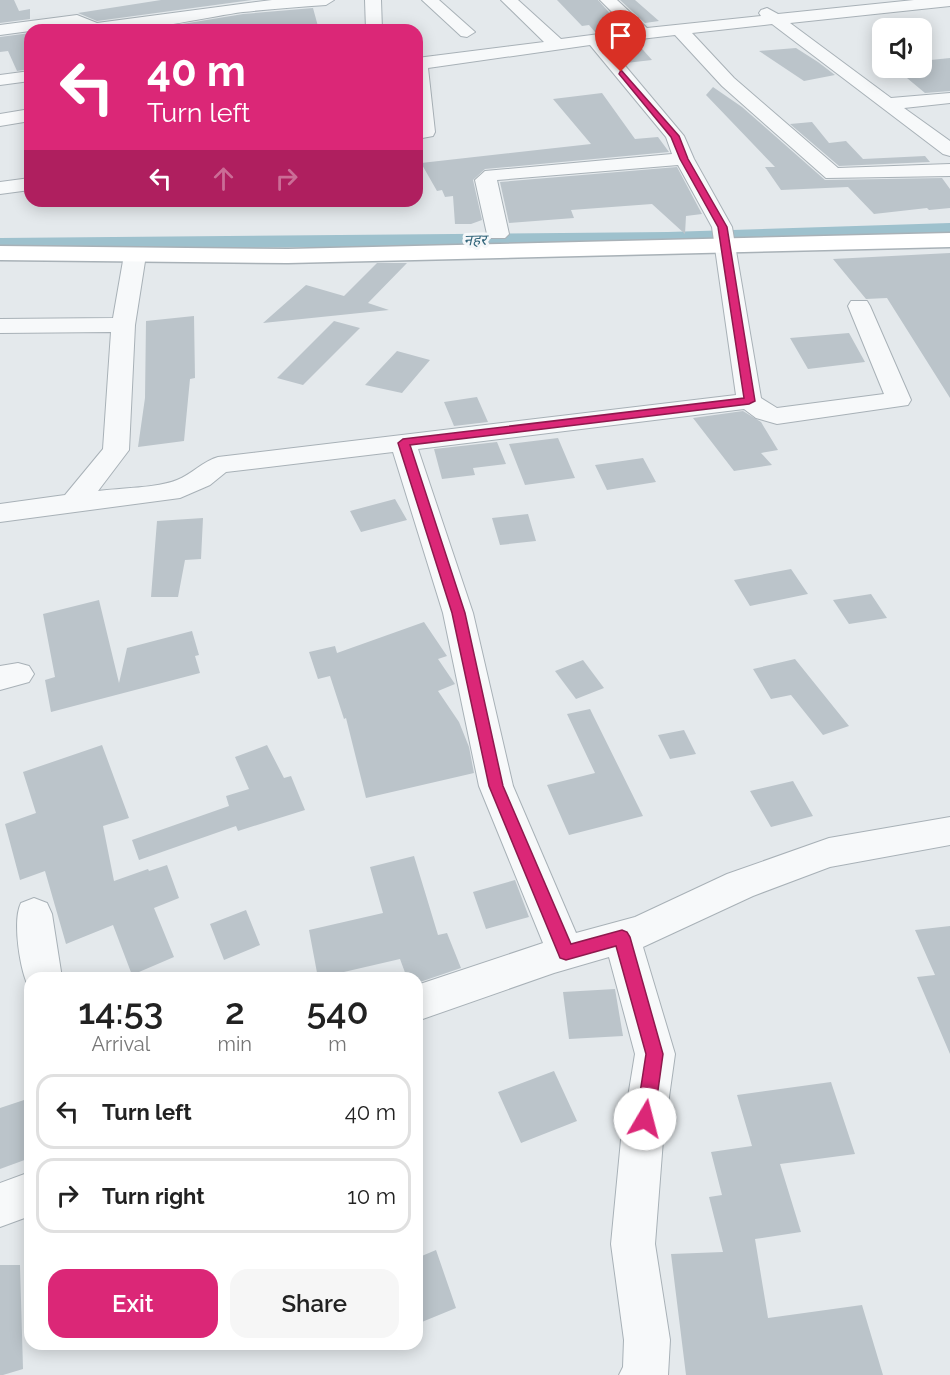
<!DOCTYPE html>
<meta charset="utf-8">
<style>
body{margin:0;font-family:Raleway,"Noto Sans Devanagari",sans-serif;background:#f6f6f6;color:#222;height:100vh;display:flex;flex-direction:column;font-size:22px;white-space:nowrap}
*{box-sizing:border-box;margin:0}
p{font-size:20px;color:#767676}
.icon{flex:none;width:33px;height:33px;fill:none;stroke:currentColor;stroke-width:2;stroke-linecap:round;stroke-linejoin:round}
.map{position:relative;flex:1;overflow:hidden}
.drawer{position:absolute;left:24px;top:972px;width:399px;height:378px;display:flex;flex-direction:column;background:#fff;border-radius:18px;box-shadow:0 3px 15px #0003}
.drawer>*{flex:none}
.guide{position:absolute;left:24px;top:24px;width:399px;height:183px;border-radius:18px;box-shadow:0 3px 15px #0003;background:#db2777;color:#fff;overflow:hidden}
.fabs{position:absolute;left:872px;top:18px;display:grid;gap:12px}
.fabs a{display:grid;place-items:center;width:60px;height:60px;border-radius:12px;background:#fff;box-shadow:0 3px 15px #0003;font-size:30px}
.pin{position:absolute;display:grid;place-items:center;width:51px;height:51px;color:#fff;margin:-62px -26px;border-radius:50% 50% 50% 0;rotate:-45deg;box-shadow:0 0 6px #0007}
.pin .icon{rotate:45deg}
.me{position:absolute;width:66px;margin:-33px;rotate:8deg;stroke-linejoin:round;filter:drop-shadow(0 0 4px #0008)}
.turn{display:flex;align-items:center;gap:21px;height:126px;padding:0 24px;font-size:27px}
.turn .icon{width:78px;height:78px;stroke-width:2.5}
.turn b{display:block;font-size:42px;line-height:51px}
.lanes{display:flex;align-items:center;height:57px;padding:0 24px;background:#0003;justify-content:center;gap:30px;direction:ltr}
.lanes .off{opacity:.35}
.eta{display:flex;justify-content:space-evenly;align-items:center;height:102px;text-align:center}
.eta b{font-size:36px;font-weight:600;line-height:42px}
.primary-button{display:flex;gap:12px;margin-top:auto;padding:12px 24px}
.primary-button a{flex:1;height:69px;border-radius:18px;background:#db2777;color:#fff;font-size:24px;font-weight:600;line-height:69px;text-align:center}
.primary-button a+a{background:#f6f6f6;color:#222}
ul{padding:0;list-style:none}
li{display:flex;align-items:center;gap:18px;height:75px;margin:0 12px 9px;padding:0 12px;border:3px solid #e0e0e0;border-radius:18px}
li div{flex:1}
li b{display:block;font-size:22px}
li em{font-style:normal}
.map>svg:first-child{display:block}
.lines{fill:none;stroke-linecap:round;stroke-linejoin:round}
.canal{fill:#9ec1cd;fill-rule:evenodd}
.building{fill:#bbc4ca}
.street-casing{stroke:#a8b1b7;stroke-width:2}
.secondary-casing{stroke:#a8b1b7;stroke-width:3}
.street{fill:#f7f9fa;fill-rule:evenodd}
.secondary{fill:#fff;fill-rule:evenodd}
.route{fill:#db2777;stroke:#8e194d;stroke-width:1.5}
.labels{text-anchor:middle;stroke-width:6;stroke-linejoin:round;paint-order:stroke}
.far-water-label{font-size:15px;font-style:italic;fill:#33667b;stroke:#f4f7f9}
</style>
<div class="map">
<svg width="950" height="1375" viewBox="0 0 950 1375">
<rect width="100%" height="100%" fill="#e4e9ec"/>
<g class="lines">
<path class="canal" d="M950,223v12l-282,9 -668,6v-12l668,-6z"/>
</g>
<path class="building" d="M0,0h14l5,11 11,-2v10l-30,4z
M161,0h91l-155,21 -19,-8z
M557,0h41l26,29 -29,3 -6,-7 -7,1z
M620,0h15l24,21 -14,2z
M313,8l6,22h-173l97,-16z
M30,33v36l-13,2 -9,-20 -8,1v-15z
M636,42l16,18 -26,3 -16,-18z
M796,48l22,14 17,13 -31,6 -45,-30z
M950,58v33l-25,2 -30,-25h26v-7z
M713,87l29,20 83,73 117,-2 8,11v19l-21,2 -2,-2 -53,6 -26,-27 -67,3 -16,-23h10l-69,-72z
M602,93l33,46 23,-2 11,15 -184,17 -12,11 9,40 -11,4h-16l-2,-28 -8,1 -3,-7 -5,1 -16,-28 170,-19 -38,-45z
M812,122l17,21 17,-2 17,18 62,-3 5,6 -91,4 -49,-42z
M677,167l25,47 -16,2 -1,18 -33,-30 -81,6 3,8 -65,5 -9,-41z
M950,253v145l-63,-100 -21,1 -33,-40z
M377,263h30l-39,40 21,7 -126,13 43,-38 38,11z
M194,316l1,62 -5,1 -6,62 -46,6 7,-49 1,-77z
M334,321l26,7 -57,57 -26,-7z
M849,333l16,29 -57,7 -18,-31z
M397,351l33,9 -28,33 -37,-8z
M477,397l11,25 -34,4 -10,-24z
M743,411l18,11 17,28 -17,3 11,12 -38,6 -41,-53z
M558,438l17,40 -50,7 -16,-41z
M497,442l9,22 -33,4 2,7 -33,4 -8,-30z
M643,458l13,24 -49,8 -12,-25z
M395,499l12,21 -46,12 -11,-21z
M528,514l8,27 -36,4 -8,-27z
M203,518l-2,41 -16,1 -7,37h-27l6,-76z
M791,569l17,25 -58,12 -16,-26z
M871,594l16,24 -38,6 -16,-24z
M99,600l20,83 8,-35 65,-17 7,24 -4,1 5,17 -149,39 -6,-32 10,-3 -12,-63z
M424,622l23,34 -9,3 17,25 -17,7 21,31 10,25 5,26 -108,25 -20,-80 -2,1 -14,-43 -12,3 -9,-27 26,-6 2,7z
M795,659l54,67 -26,9 -32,-40 -20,4 -18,-30z
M583,660l21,28 -28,11 -21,-28z
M590,709l53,107 -74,19 -22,-50 48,-12 -28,-59z
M684,730l12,24 -26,5 -12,-24z
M102,745l27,73 -26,8 11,55 34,-12 1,2 18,-6 12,33 -25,10 20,49 -42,18 -19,-50 -47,19 -21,-73 -25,9 -15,-56 31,-11 -13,-41z
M267,745l17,33 7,-2 14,34 -67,21 -2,-5 -97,34 -7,-20 97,-34 -3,-10 23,-7 -14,-32z
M793,781l20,35 -42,11 -21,-36z
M414,856l24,79 9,-2 14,35 -44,15v-5h-10l-7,-19 -82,19 -9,-48 74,-17 -13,-46z
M515,880l14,37 -43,12 -13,-37z
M246,910l14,35 -36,15 -14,-36z
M950,926v128l-33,-77 18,-2 -20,-45z
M615,989l8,47 -54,3 -6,-47z
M554,1071l23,50 -56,22 -23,-51z
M831,1082l24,72 -75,10 21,68 -46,7 13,79 94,-13 21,70h-197l-15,-121 52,-2 -14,-55 13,-2 -11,-43 41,-6 -15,-51z
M30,1098v60l-30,11v-61z
M436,1250l20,58 -39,16v-66z
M0,1265h20l3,104 -20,6h-3z"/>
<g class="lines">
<defs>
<path id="street" d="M272,0h62l-8,5c-28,2 -55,4 -83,7 -39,5 -134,29 -168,13l-75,10v-10l77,-10 20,8z
M365,0h16l1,30h-16z
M422,0h17l36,32 -8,5 -6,-1z
M501,0h17l43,39 69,-9 -30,-30h17l30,28 114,-12 -2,-3 2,-3 6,-2 11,6 136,-14h36v6l-160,17 101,75 59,-5v10l-46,5 46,33v15l-7,-2 -171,-130 -80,9 42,45 104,90 112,-4v12l-124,2 -104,-92 -47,-51 -69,8 78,93 10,23 38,68 29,171 16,10 107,-14 -36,-88 3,-5h16l3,5 41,94 -3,5 -131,19 -21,-6 -12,-9 -326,40 55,164 40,173 63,147 59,-16 92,-43 102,-36 121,-21v28l-120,22 -77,29 -110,51 32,107 -12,86 -8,104 15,96 -2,35h-49l4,-8 1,-27 -13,-96 10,-104 14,-86 -26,-97 -55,16 -137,48v-36l126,-42 -64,-157 -36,-173 -50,-161 -167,20 -16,13 -30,13 -180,24v-18l65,-9 38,-46 8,-117 -111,1v-14l113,-1 11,-63 3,-5h16l3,5 -11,70 -6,125 -31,41c22,-3 59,-3 79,-11 15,-6 26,-19 41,-23l518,-62 -24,-168 -34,-62 -181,15 12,54 -4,4h-14l-4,-4 -12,-54 10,-9 187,-17 -6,-17 -76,-92 -162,23 7,64 -2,4 -16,3v-81l127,-16z
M30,71v10l-30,4v-10z
M30,109v12l-30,5v-12z
M30,178v12l-30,4v-12z
M18,663l11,3 5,8 -5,8 -29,8v-24z
M34,898l13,5 5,11 10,64h-32v12c-10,-18 -18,-69 -9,-87z
M30,1172v44l-30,11v-44z"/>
<path id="secondary" d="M950,233v14l-662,16 -288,-3v-14l288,3z"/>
</defs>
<use href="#street" class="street-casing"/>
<use href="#secondary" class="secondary-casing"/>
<use href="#street" class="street"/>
<use href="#secondary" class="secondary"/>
</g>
<path class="route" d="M621,70l58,66 9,23 39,68 28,174 -6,3 -339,41 55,168 38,173 68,158 51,-14 5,2 3,5 33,117 -9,65 -3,6 -6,2 -6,-2 -3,-6 10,-65 -30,-108 -50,14 -6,-2 -2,-5 -69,-167 -37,-173 -54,-170 5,-4 341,-41 -26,-171 -38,-68 -9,-22 -52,-63z"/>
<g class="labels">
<g class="far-water-label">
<text transform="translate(475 240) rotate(-1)" y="5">नहर</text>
</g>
</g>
</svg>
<div class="fabs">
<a><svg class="icon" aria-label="sound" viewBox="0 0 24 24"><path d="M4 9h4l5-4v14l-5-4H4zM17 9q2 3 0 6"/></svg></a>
</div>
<div class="pin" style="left:621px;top:72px;background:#d93025"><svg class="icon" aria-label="arrive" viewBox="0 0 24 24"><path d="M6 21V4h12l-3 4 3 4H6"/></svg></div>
<svg class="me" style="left:645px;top:1119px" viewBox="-20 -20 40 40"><circle r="19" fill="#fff"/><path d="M0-13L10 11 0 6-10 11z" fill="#db2777"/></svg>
<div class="guide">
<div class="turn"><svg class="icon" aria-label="left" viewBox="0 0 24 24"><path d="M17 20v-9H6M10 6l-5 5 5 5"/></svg><div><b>40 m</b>Turn left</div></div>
<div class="lanes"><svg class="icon" aria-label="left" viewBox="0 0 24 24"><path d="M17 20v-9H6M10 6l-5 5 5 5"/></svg><svg class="icon off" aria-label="ahead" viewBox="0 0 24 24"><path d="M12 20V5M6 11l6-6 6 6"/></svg><svg class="icon off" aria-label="right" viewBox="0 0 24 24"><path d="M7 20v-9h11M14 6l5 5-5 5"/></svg></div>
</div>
<section class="drawer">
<div class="eta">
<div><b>14:53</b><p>Arrival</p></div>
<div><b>2</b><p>min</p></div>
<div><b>540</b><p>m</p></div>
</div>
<ul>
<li><svg class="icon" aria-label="left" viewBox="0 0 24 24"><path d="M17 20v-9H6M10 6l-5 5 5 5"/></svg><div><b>Turn left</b></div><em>40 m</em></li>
<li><svg class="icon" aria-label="right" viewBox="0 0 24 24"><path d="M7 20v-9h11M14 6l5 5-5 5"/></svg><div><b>Turn right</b></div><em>10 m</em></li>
</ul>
<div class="primary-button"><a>Exit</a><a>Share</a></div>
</section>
</div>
